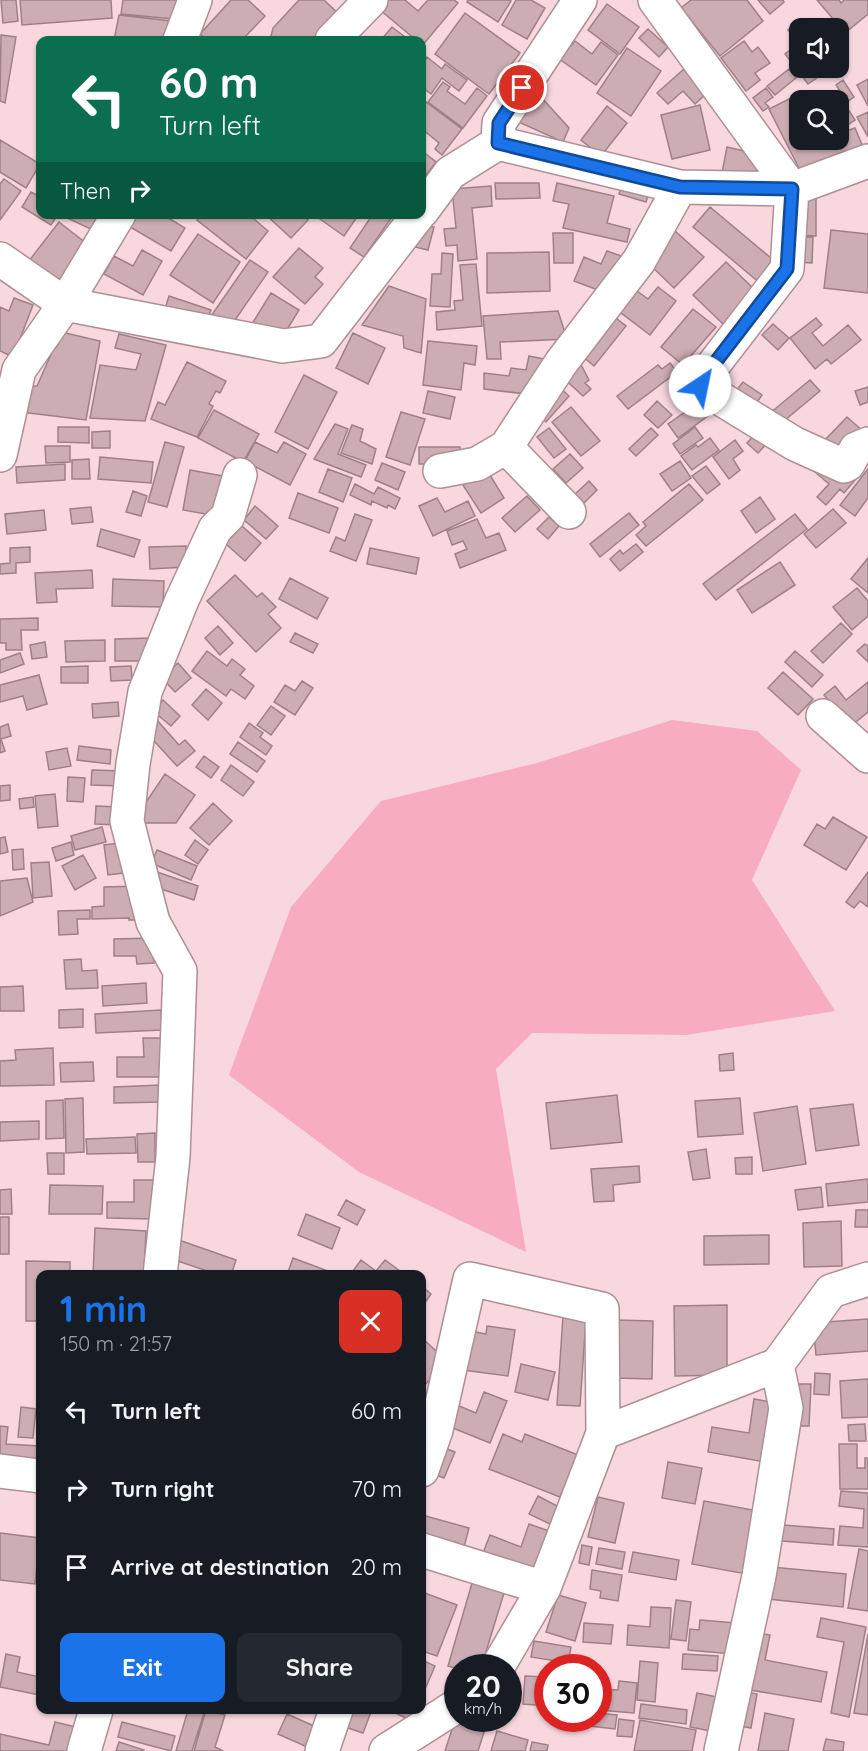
<!DOCTYPE html>
<meta charset="utf-8">
<style>
body{margin:0;font-family:Quicksand,sans-serif;background:#242831;color:#f1f3f6;height:100vh;display:flex;flex-direction:column;font-size:22px;white-space:nowrap}
*{box-sizing:border-box;margin:0}
p{font-size:20px;color:#9ea1a6}
.icon{flex:none;width:33px;height:33px;fill:none;stroke:currentColor;stroke-width:2;stroke-linecap:round;stroke-linejoin:round}
.map{position:relative;flex:1;overflow:hidden}
.drawer{position:absolute;left:36px;top:1270px;width:390px;height:444px;display:flex;flex-direction:column;background:#171b24;border-radius:12px;box-shadow:0 2px 4px #0004}
.drawer>*{flex:none}
.top-card{position:absolute;left:36px;top:36px;width:390px;height:183px;border-radius:12px;box-shadow:0 2px 4px #0004;background:#0b6e4f;color:#fff;overflow:hidden}
.fabs{position:absolute;left:789px;top:18px;display:grid;gap:12px}
.fabs a{display:grid;place-items:center;width:60px;height:60px;border-radius:12px;background:#171b24;box-shadow:0 2px 4px #0004;font-size:30px}
.speed{position:absolute;left:444px;top:1654px;display:flex;gap:12px;font-size:30px;font-weight:700;text-align:center}
.speed>*{display:grid;place-content:center;width:78px;height:78px;border-radius:50%;background:#171b24;box-shadow:0 2px 4px #0004;line-height:1}
.speed small{font-size:15px;font-weight:400}
.speed .limit{border:9px solid #d22;background:#fff;color:#111}
.pin{position:absolute;display:grid;place-items:center;width:51px;height:51px;color:#fff;margin:-26px;border:3px solid #fff;border-radius:50%;box-shadow:0 2px 6px #0007}
.me{position:absolute;width:66px;margin:-33px;rotate:34deg;stroke-linejoin:round;filter:drop-shadow(0 0 4px #0008)}
.turn{display:flex;align-items:center;gap:21px;height:126px;padding:0 24px;font-size:27px}
.turn .icon{width:78px;height:78px;stroke-width:2.5}
.turn b{display:block;font-size:42px;line-height:51px}
.then{display:flex;align-items:center;height:57px;padding:0 24px;background:#0003;gap:12px;font-size:22px}
.round{display:grid;place-items:center;flex:none;width:63px;height:63px;border-radius:12px;background:#242831}
.head{display:flex;align-items:center;justify-content:space-between;height:102px;padding:0 24px}
h1{font-size:36px;font-weight:700;line-height:45px;color:#1a73e8}
.action{display:flex;gap:12px;margin-top:auto;padding:12px 24px}
.action a{flex:1;height:69px;border-radius:12px;background:#1a73e8;color:#fff;font-size:24px;font-weight:700;line-height:69px;text-align:center}
.action a+a{background:#242831;color:#f1f3f6}
ul{padding:0;list-style:none}
li{display:flex;align-items:center;gap:18px;height:78px;padding:0 24px}
li div{flex:1}
li b{display:block;font-size:22px}
li em{font-style:normal}
.map>svg:first-child{display:block}
.green{fill:#f7acbf}
.building{fill:#cdadb4;stroke:#9e8087;stroke-width:1.5}
.lines{fill:none;stroke-linecap:round;stroke-linejoin:round}
.minor-casing{stroke:#ae8f96;stroke-width:36}
.minor{stroke:#fff;stroke-width:33}
.route-casing{stroke:#114b97;stroke-width:15}
.route{stroke:#1a73e8;stroke-width:10}
</style>
<div class="map">
<svg width="868" height="1751" viewBox="0 0 868 1751">
<rect width="100%" height="100%" fill="#f8d7df"/>
<path class="green" d="M672,720l85,11 44,39 -49,110 83,131 -149,24 -154,-2 -36,36 30,183 -167,-80 -130,-97 62,-168 90,-106 156,-38z"/>
<path class="building" d="M1,0h15l2,21 -15,2z
M20,0h91l1,18 -90,7z
M123,0h55l-5,19 -52,-5z
M231,0h17l17,16 -23,24h-35l-7,-6z
M299,0h25l21,20 -19,20h-56l3,-12z
M378,0h27l13,11 10,-11h26l4,3 -36,43v-6h-6l-42,-35z
M468,0h41l2,1 -13,21 -31,-20z
M516,0h15l14,8 -18,31 -25,-14z
M691,0h56l16,21 -43,35 -39,-48z
M758,0h25l1,2 -14,12z
M817,0h22l2,3 3,-3h24v14l-23,19z
M607,4l32,23 -19,27 -32,-24z
M465,13l55,40 -31,41 -54,-40z
M119,15l52,6 -5,19h-52z
M802,19l8,9h-10v40h31l-23,16 -23,-30 13,-10 -10,-14z
M392,27l17,13h-28z
M648,29l20,18 -9,10 -20,-19z
M1,35l15,2 -11,66 -5,-2z
M575,41l17,13 9,-12 17,13 -22,30 -38,-27 10,-14 3,2z
M744,41l8,11 6,-5 12,16 -15,10 5,7 -14,11 -25,-33z
M627,48l34,23 -30,45 -34,-23z
M427,57l15,12 3,-5 22,16 -8,11 -17,-13 -11,16 -9,-7v-22z
M684,69l23,24 -12,11 -12,-13 -15,13 -11,-11z
M789,69l7,9 -21,17 -8,-9z
M868,79v27l-11,-21z
M843,80l11,17 -7,5 -11,-17z
M443,82l7,5 -3,4 18,13 12,-16 10,8 -24,32 -35,-26z
M532,87l37,41 -6,14 -51,-23z
M766,88l7,9 -8,6 4,4 -6,4 -10,-13z
M797,95l4,5 -1,40h38v-6l17,-6 8,19 -61,27 -33,-65z
M840,97l15,23 -9,6 -8,-10v-16h-3z
M422,99l40,30 -20,26 -7,-6 4,-6 -17,-14z
M700,105l10,45 -38,9 -11,-44z
M607,106l20,17 -26,33 -20,-16z
M868,112v25l-11,-20z
M0,140l40,24 -14,24 -26,-16z
M727,147l21,5 17,29 -45,2z
M422,151l14,11 -14,18z
M4,179l17,12 -21,29v-36z
M623,180l27,9 -4,13 -27,-8z
M495,183h44l1,15 -44,1z
M557,183l57,13 -7,27 23,6 -3,13 -64,-14 6,-24 -16,-3z
M491,186l1,20 -20,2 5,51 -19,2 -1,-16 -11,1 -2,-17 12,-1 -4,-39z
M31,192l9,5v17h18l-7,11 -29,-18z
M797,196h19v40l-20,-1z
M710,207l68,57 -17,20 -68,-57z
M67,214h38l-8,18 -32,-15z
M131,214h31l23,14 -14,23 -46,-27z
M201,214h47l20,17 -22,28 -49,-39z
M265,214h36l7,6 -17,18z
M313,214h46l-15,22z
M373,214h21l-30,43 -14,-9z
M59,222l33,26 -34,44 -33,-26z
M416,223l18,4 -6,23 -17,-4z
M831,230l37,4v59l-44,-5z
M675,231l29,26 -30,31 -28,-27z
M553,233h20v30h-19z
M198,234l42,28 -27,41 -43,-28z
M796,237h17l-1,26 -17,-1z
M299,248l24,20 -8,9 8,7 -18,20 -32,-27z
M142,250l20,11 -19,34 -39,-21 10,-18 19,10z
M607,251l14,5 -15,37 -32,-12 10,-24 17,7z
M549,252l1,39 -63,2v-40z
M442,253l11,1 -3,53 -20,-1 2,-32h9z
M250,260l18,12 -39,57 -18,-13z
M726,262l29,28 -32,34 -30,-29z
M476,264l6,62 -45,4 -1,-18 19,-2 -1,-9 9,-1 -3,-35z
M629,285l19,14 10,-12 18,14 -26,34 -38,-29z
M389,286l37,13 -5,54 -17,-5 -1,-12 -41,-11z
M271,293l28,17 -19,31 -28,-17z
M169,296l42,14 -6,16 -41,-14z
M14,298l19,7 -20,52 -13,-6v-44l9,4z
M693,309l23,18 -33,38 -22,-18z
M558,311l9,28 -67,3 1,17h-14l-4,-43z
M608,312l18,14 -32,40 -18,-15z
M816,318l6,7 -10,8 11,13 25,-21 13,15 -30,24 -4,-5 -12,10 -25,-31z
M773,324l16,14 -11,12 -16,-15z
M61,332l39,9 -14,79 -73,-9 9,-24 15,-1z
M353,333l32,15 -17,36 -32,-16z
M119,334l47,11 -21,76 -55,-3 10,-53 36,5 5,-16 -26,-6z
M428,341l49,5 -2,19 -11,-2 -3,27 -38,-5z
M529,356l20,4 -15,35 -50,-6v-16l25,3 2,-8 15,2z
M578,359l11,21 -4,3 6,6 -8,7 -24,-22z
M187,362l39,19 -6,12 -4,-2 -7,13 4,2 -16,31 -46,-18 7,-17 7,3z
M670,363l7,9 -49,37 -11,-13 41,-31 4,4z
M304,375l33,17 -29,57 -33,-17z
M810,380l10,11 -41,34 -9,-12z
M743,382l19,13 -8,12 -19,-15z
M559,387l10,9 -23,26 -10,-9z
M868,387v15l-8,3 -5,-14z
M428,391l27,6 -5,22 -27,-6z
M715,400l5,7 -42,31 -10,-14 27,-19 4,6z
M657,401l15,14 -14,13 -14,-13z
M571,407l29,34 -19,15 -29,-34z
M214,410l45,24 -16,28 -45,-24z
M401,412l24,7 -15,46 -24,-8z
M847,417l17,15 -25,25 -16,-15z
M335,424l13,5 -10,25 28,11 -5,12 -47,-18z
M352,425l11,4 -3,12 16,8 -4,15 -31,-11z
M58,427h31v16l-31,-1z
M695,427l8,11 -23,16 -7,-10z
M549,428l17,21 -12,9 -17,-21z
M651,428l7,7 -22,21 -7,-7z
M760,429l11,10 -13,14 -11,-10z
M110,431v17h-18v-16z
M710,438l9,12 -27,20 -11,-14 15,-11 2,2z
M735,440l8,11 -10,8 7,11 -11,9 -16,-22z
M165,442l19,5 -17,60 -19,-5z
M255,442l22,11 7,-11 22,12 -16,31 -45,-24z
M45,446h25v16l-24,1z
M419,447h41v17h-41z
M570,454l13,14 -17,15 -13,-14z
M100,457l53,5 -2,21 -53,-4z
M89,459l1,20h-18v-19z
M680,461l11,17 -19,13 -12,-17z
M825,461l36,12 -17,20 -4,-4 -14,16 -9,-8 12,-13 -14,-12z
M382,463l23,9 -7,18 -23,-10z
M65,464v16l-48,3 -1,-16z
M706,466l14,18 -13,10 -15,-18z
M485,467l19,31 -23,15 -20,-31z
M328,469l24,9 -9,24 -24,-10z
M868,469v29l-13,18 -15,-11z
M190,470l39,7 -7,40 -39,-7z
M589,481l8,9 -15,15 -9,-9z
M355,484l19,10 4,-7 22,11 -5,11 -7,-4 -1,3 -15,-7 -1,4 -21,-10z
M689,484l14,16 -57,46 -10,-11 10,-9 -3,-4z
M133,491l14,5 -6,20 -15,-4z
M298,493l40,15 -9,25 -40,-15z
M527,496l13,14 -25,22 -13,-14z
M760,497l15,22 -19,14 -15,-22z
M437,498l8,14 23,-11 7,15 -42,20 -14,-30z
M255,506l23,20 -12,13 -22,-19z
M91,507l2,15 -21,2 -2,-15z
M833,509l13,14 -30,25 -12,-14z
M44,510l2,20 -39,4 -2,-20z
M629,513l10,12 -39,32 -10,-13z
M355,514l17,6 -16,41 -26,-10 6,-14 9,4z
M795,514l12,15 -91,71 -13,-16z
M549,517l10,9 -11,13 -11,-10z
M233,518l28,25 -16,18 -28,-25z
M477,519l9,19 13,-5 7,17 -46,18 -5,-14 12,-5 -4,-8 -11,4 -5,-14z
M101,529l39,11 -6,17 -37,-11z
M636,544l7,8 -23,19 -10,-12 10,-9 3,4z
M186,546l1,21 -37,2 -1,-22z
M30,547v15l-14,1v10l-16,1v-10l10,-1v-15z
M370,548l49,10 -3,16 -49,-10z
M868,558v35l-17,-14z
M780,562l15,23 -43,28 -15,-23z
M92,570l1,18 -37,1 1,13 -20,1 -2,-30z
M235,575l22,22 5,-4 14,14 -8,7 13,14 -25,24 -49,-51z
M290,578l38,20 -11,21 -38,-20z
M113,579l51,2 -1,26 -51,-1z
M857,588l11,13v15l-16,14 -19,-23z
M38,618v12h-17l1,20h-16v-7h-6v-24z
M841,623l11,11 -29,29 -12,-12z
M218,626l15,17 -13,12 -15,-17z
M295,633l23,11 -5,9 -23,-11z
M152,638v23h-37v-22z
M105,640v21l-39,1 -1,-21z
M45,642l2,15 -15,2 -2,-14z
M865,644l3,2v16l-11,-11z
M207,651l20,15 5,-7 13,10 -5,6 14,11 -9,13 -14,-10 -5,7 -34,-25z
M795,651l28,24 -11,12 -27,-25z
M20,653l4,11 -24,9v-13z
M178,663l13,15 -16,14 -13,-14z
M88,666v17h-27v-16z
M131,666l1,14 -21,1 -1,-14z
M783,672l30,27 -15,16 -30,-27z
M39,675l8,29 -20,6 -4,-14 -23,6v-17z
M302,681l11,7 -18,27 -21,-13 11,-17 10,6z
M868,682v30l-17,14 -27,-31 11,-9 11,14z
M206,689l16,14 -14,17 -16,-15z
M163,700l17,16 -9,10 -18,-15z
M118,702l1,14 -26,2 -1,-14z
M271,706l14,10 -14,19 -14,-10z
M156,719l23,26 6,-5 10,11 -18,15 -33,-36z
M249,723l14,10 -3,4 12,9 -6,9 -26,-18z
M8,724l3,12 -10,3 4,12 -5,2v-26z
M238,742l27,19 -8,11 -27,-18z
M79,746l32,4 -1,14 -33,-4z
M67,748l4,18 -22,4 -3,-18z
M204,756l15,11 -8,11 -15,-11z
M231,765l23,17 -11,14 -22,-16z
M92,770l30,1 -1,15 -30,-1z
M165,774l30,21 -19,28h-31l-9,-6z
M68,777l17,1 -2,24 -16,-1z
M10,785v15l-10,1v-15z
M55,794l3,32 -20,2 -3,-32z
M33,797l1,10 -14,2 -1,-10z
M213,803l19,18 -23,24 -19,-17z
M96,806l23,1 -1,18 -23,-1z
M833,817l34,20 -21,33 -42,-25 13,-21 8,5z
M102,827l4,15 -31,8 -4,-14z
M5,837l3,15 -8,2v-16z
M195,840l13,10 -10,14 -13,-9z
M71,842l3,13 -18,6 -4,-13z
M119,843l4,30 -15,2 -4,-30z
M23,849l1,20 -11,1 -1,-20z
M157,850l40,16 -6,14 -40,-17z
M83,855l13,23 -21,12 -13,-24z
M49,862l3,34 -19,2 -2,-35z
M157,872l41,14 -4,14 -42,-14z
M868,872v35l-8,-6 -6,7 -8,-6z
M27,878l6,24 -33,14v-35z
M138,886v34h-9v-2l-37,1v-12l12,-1v-19z
M90,910v9h-13l1,15 -19,1 -1,-24z
M154,938v25l-17,1 -1,-8h-22v-17z
M81,959l1,12 15,-1 1,18 -32,1 -2,-29z
M146,983l1,20 -44,3 -1,-20z
M23,986l1,25h-24v-24z
M83,1009v18l-24,1v-18z
M161,1010l1,20 -66,3 -1,-19z
M143,1038h21v39h-47v-20h27z
M53,1048l1,37 -54,1v-25l16,-1 -1,-10z
M733,1053l1,17 -14,1 -1,-16z
M93,1062l1,19 -33,1 -1,-19z
M161,1085l1,17 -48,1v-16z
M617,1095l5,47 -71,7 -5,-46z
M83,1098l1,54 -18,1 -1,-54z
M740,1098l3,36 -45,3 -3,-36z
M63,1100l1,38 -18,1v-38z
M853,1104l6,41 -43,6 -6,-42z
M797,1106l9,58 -43,7 -9,-58z
M39,1121v18l-39,2v-19z
M155,1133v29h-17l-1,-28z
M135,1137l1,16 -49,1 -1,-15z
M706,1149l4,29 -17,2 -5,-28z
M47,1153h17v21h-16z
M752,1157v17h-16l-1,-16z
M639,1166l1,16 -27,3 1,16 -20,1 -3,-33z
M868,1179v23l-40,4 -2,-22z
M134,1180h21l-1,39 -47,-1v-16h27z
M50,1185l53,1 -1,28h-53z
M821,1187l2,20 -25,3 -3,-20z
M11,1189l1,25h-12v-24z
M346,1200l19,10 -8,15 -19,-10z
M856,1210h12v17h-13z
M306,1214l34,14 -8,21 -34,-14z
M0,1217h9v37h-9z
M841,1221l1,45 -38,1 -1,-44z
M95,1228l51,3 -2,44h-51z
M769,1235v29l-65,1v-29z
M176,1239l60,21 -5,15h-12l-50,-17z
M293,1258l43,16 -49,1z
M361,1260l15,11 9,-11 19,14 -54,1z
M26,1261l44,1v13h-30v46h-14z
M422,1286l9,8 -9,13z
M727,1305v70l-52,1 -1,-70z
M563,1316l23,2 -6,88 -23,-1z
M868,1319v32l-52,4 -3,-32z
M616,1320l37,1 -1,58 -37,-1z
M487,1326l28,4 -7,46 -45,-6 7,-39 16,3z
M422,1338l25,23 -25,27z
M521,1364l34,8 -7,28 -33,-8z
M815,1373l15,1 -1,21 -15,-1z
M868,1379v38l-26,1 -2,-37z
M793,1384h18l-2,42h-18z
M484,1392l23,9 -17,42 -47,-19 9,-21 24,10z
M754,1399l22,4 -10,59 -58,-10 4,-25 37,6z
M21,1407l15,2 -3,29 -15,-1z
M865,1424l1,17h-17l-1,-16z
M0,1426l8,1 -2,17 34,2 -2,19 -38,-3z
M503,1434l19,8 3,-8 53,21 -18,42 -71,-28z
M839,1444h18v24h8v-10h3v31h-28z
M439,1446l16,6 -11,26 -15,-6z
M668,1462l34,6 -7,36 -33,-6z
M841,1491l27,2v54l-30,-2 2,-19 23,2 1,-19 -25,-3z
M538,1496l23,12 -9,17 -23,-11z
M598,1497l26,6 -9,40 -27,-6z
M704,1501l54,10 -12,63 -54,-10z
M422,1515l47,13 -5,19 -42,-11z
M529,1524l20,7 -16,42 -50,-20 7,-18 31,12z
M783,1525l51,4 -1,16 -51,-4z
M0,1533l40,5 -5,46 -35,-4z
M582,1545l10,2 -3,18 -10,-2z
M599,1548l26,4 -3,17 -26,-5z
M859,1549l9,2v60l-20,-3z
M633,1552l46,8 -3,20 -47,-8z
M771,1567l75,7 -3,33 -75,-8z
M592,1570l30,5 -4,26 -18,-3 1,-7 -11,-2z
M472,1583l32,10 -23,75 -23,1 -10,-3z
M422,1592l35,13 -20,51 -15,-5z
M558,1595l28,8 -11,38 -29,-9z
M676,1600l15,2 -5,39 -15,-2z
M651,1607l20,1 -2,40 -42,-3 1,-20 22,2z
M821,1618l45,9 -17,90 -18,-4 13,-71 -27,-5z
M700,1620l36,3 -3,31 -45,-4 2,-21 9,1z
M584,1623l29,2 -2,19 -28,-2z
M754,1632l16,3 -5,25 62,12 -6,30 -77,-13z
M868,1634v81l-14,-2z
M534,1641l37,6 -3,16 -37,-6z
M6,1654l14,3 -3,15 23,5v18l-40,-8z
M683,1654l35,2 -1,15 -35,-2z
M422,1660l13,6 -13,30z
M640,1661l18,2 -3,39 -18,-2z
M548,1674v32l-25,-2 2,-28 22,1z
M619,1681l18,2 -3,30 -36,-3v-21l20,1z
M741,1691l16,3 -6,34 -16,-3z
M697,1693l26,5 -7,34 -26,-5z
M641,1704l46,6 -1,14 -47,-6z
M188,1710h17l-13,41h-16z
M206,1710l19,5 -10,32 8,4h-29z
M341,1710l30,2 -8,21 -27,-9z
M389,1710h26l-5,10z
M598,1713l19,2 -2,14 -34,-4 1,-6h16z
M765,1713l29,6 -6,32h-30z
M287,1714l27,12 -9,20 -27,-12z
M456,1717l30,9 -8,25h-33z
M619,1719l15,2 -2,16 -15,-1z
M640,1720l56,10 -4,21h-58z
M55,1722l21,5 -6,24h-70v-17l49,11z
M122,1722l53,14 -4,15 -53,-14z
M497,1731l31,9 -3,11h-34z
M826,1739l18,3 -1,9h-20z
M119,1742l25,8v1h-28z
M532,1742l16,3 -1,6h-17z"/>
<g class="lines">
<defs>
<path id="minor" d="M655,0l137,189 -5,80 -86,112 -1,5 95,58 49,22 4,-2 8,-15 12,-5
M180,40l15,-40
M332,40l39,-40
M498,143l1,-20 81,-123
M422,211l28,-38 48,-30 182,44 112,2 76,-28
M0,259l65,45 218,42 38,-5 98,-127
M506,447l63,65
M0,455l19,-85 46,-66 54,-90
M440,471l37,-7 29,-17 55,-84 78,-102 41,-74
M823,716l45,40
M160,1275l13,-118 7,-186 -27,-49 -26,-101 6,-57 12,-72 37,-92 33,-71 13,-13 12,-41
M422,1470l14,-40 34,-151 132,30 1,124
M0,1471l40,5
M422,1550l122,38
M497,1668l47,-80 59,-155 174,-68 54,-74 37,-12
M84,1751l12,-41
M322,1751l14,-41
M386,1751l72,-46
M721,1751l38,-175 27,-168 -9,-43"/>
</defs>
<use href="#minor" class="minor-casing"/>
<use href="#minor" class="minor"/>
</g>
<g class="lines">
<defs>
<path id="route" d="M522,88l-23,35 -1,20 182,44 112,2 -5,80 -86,112 -1,5"/>
</defs>
<use href="#route" class="route-casing"/>
<use href="#route" class="route"/>
</g>
</svg>
<div class="fabs">
<a><svg class="icon" aria-label="sound" viewBox="0 0 24 24"><path d="M4 9h4l5-4v14l-5-4H4zM17 9q2 3 0 6"/></svg></a>
<a><svg class="icon" aria-label="search" viewBox="0 0 24 24"><circle cx="10" cy="10" r="6"/><path d="M15 15l6 6"/></svg></a>
</div>
<div class="speed"><div>20<small>km/h</small></div><div class="limit">30</div></div>
<div class="pin" style="left:522px;top:88px;background:#d93025"><svg class="icon" aria-label="arrive" viewBox="0 0 24 24"><path d="M6 21V4h12l-3 4 3 4H6"/></svg></div>
<svg class="me" style="left:700px;top:386px" viewBox="-20 -20 40 40"><circle r="19" fill="#fff"/><path d="M0-13L10 11 0 6-10 11z" fill="#1a73e8"/></svg>
<div class="top-card">
<div class="turn"><svg class="icon" aria-label="left" viewBox="0 0 24 24"><path d="M17 20v-9H6M10 6l-5 5 5 5"/></svg><div><b>60 m</b>Turn left</div></div>
<div class="then">Then<svg class="icon" aria-label="right" viewBox="0 0 24 24"><path d="M7 20v-9h11M14 6l5 5-5 5"/></svg></div>
</div>
<section class="drawer">
<div class="head"><div><h1>1 min</h1><p>150 m · 21:57</p></div><a class="round" style="background:#d93025;color:#fff"><svg class="icon" aria-label="close" viewBox="0 0 24 24"><path d="M6 6l12 12M18 6L6 18"/></svg></a></div>
<ul>
<li><svg class="icon" aria-label="left" viewBox="0 0 24 24"><path d="M17 20v-9H6M10 6l-5 5 5 5"/></svg><div><b>Turn left</b></div><em>60 m</em></li>
<li><svg class="icon" aria-label="right" viewBox="0 0 24 24"><path d="M7 20v-9h11M14 6l5 5-5 5"/></svg><div><b>Turn right</b></div><em>70 m</em></li>
<li><svg class="icon" aria-label="arrive" viewBox="0 0 24 24"><path d="M6 21V4h12l-3 4 3 4H6"/></svg><div><b>Arrive at destination</b></div><em>20 m</em></li>
</ul>
<div class="action"><a>Exit</a><a>Share</a></div>
</section>
</div>
